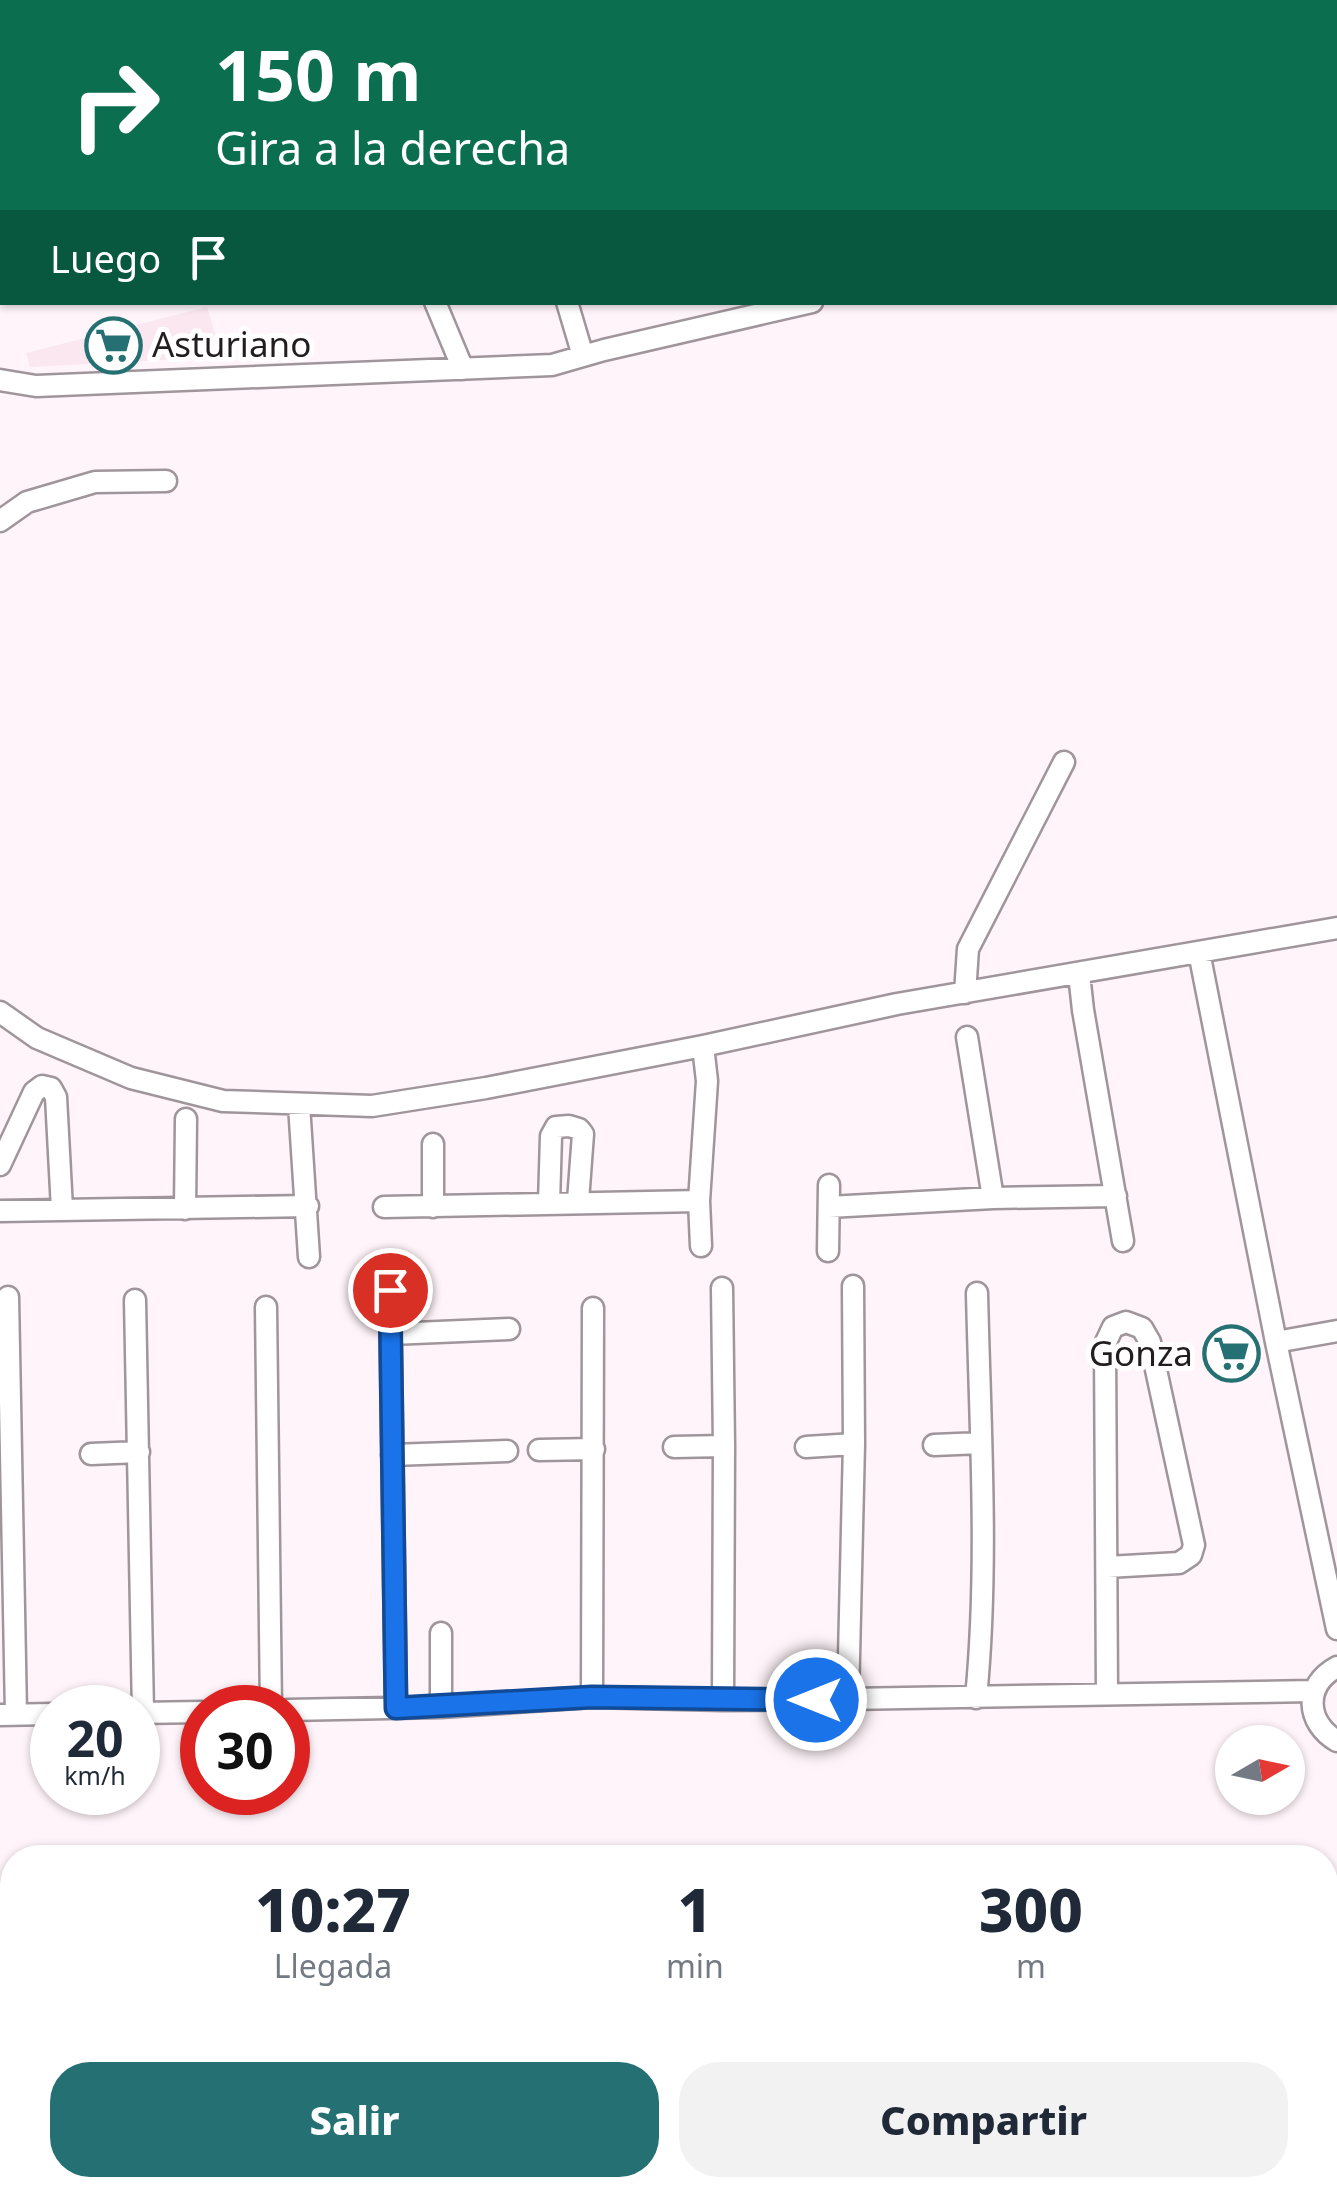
<!DOCTYPE html>
<html lang="es">
<style>
body{margin:0;font-family:"Noto Sans",sans-serif;background:#f2f2f3;color:#1f2937;height:100vh;display:flex;flex-direction:column;font-size:38px;white-space:nowrap}
*{box-sizing:border-box;margin:0}
p{font-size:32px;color:#747a83}
.icon{flex:none;width:55px;height:55px;fill:none;stroke:currentColor;stroke-width:2;stroke-linecap:round;stroke-linejoin:round}
.map{position:relative;flex:1;overflow:hidden}
.sheet{position:absolute;left:0px;top:1845px;width:1338px;height:352px;display:flex;flex-direction:column;background:#fff;border-radius:40px 40px 0 0;box-shadow:0 2px 8px #0004}
.sheet>*{flex:none}
.banner{position:absolute;left:0px;top:0px;width:1338px;height:305px;box-shadow:0 2px 8px #0004;background:#0b6e4f;color:#fff;overflow:hidden}
.needle{width:65px;rotate:81deg}
.controls{position:absolute;left:1215px;top:1725px;display:grid;gap:20px}
.controls a{display:grid;place-items:center;width:90px;height:90px;border-radius:50%;background:#fff;box-shadow:0 2px 8px #0004;font-size:50px}
.speed{position:absolute;left:30px;top:1685px;display:flex;gap:20px;font-size:50px;font-weight:700;text-align:center}
.speed>*{display:grid;place-content:center;width:130px;height:130px;border-radius:50%;background:#fff;box-shadow:0 2px 8px #0004;line-height:1}
.speed small{font-size:25px;font-weight:400}
.speed .limit{border:15px solid #d22;background:#fff;color:#111}
.pin{position:absolute;display:grid;place-items:center;width:85px;height:85px;color:#fff;margin:-42px;border:5px solid #fff;border-radius:50%;box-shadow:0 2px 10px #0007}
.me{position:absolute;width:110px;margin:-55px;rotate:270deg;stroke-linejoin:round;filter:drop-shadow(0 0 8px #0008)}
.turn{display:flex;align-items:center;gap:35px;height:210px;padding:0 50px;font-size:45px}
.turn .icon{width:130px;height:130px;stroke-width:2.5}
.turn b{display:block;font-size:70px;line-height:85px}
.then{display:flex;align-items:center;height:95px;padding:0 50px;background:#0003;gap:20px;font-size:38px}
.eta{display:flex;justify-content:space-evenly;align-items:center;height:170px;text-align:center}
.eta b{font-size:60px;font-weight:800;line-height:70px}
.cta{display:flex;gap:20px;margin-top:auto;padding:20px 50px}
.cta a{flex:1;height:115px;border-radius:40px;background:#247072;color:#fff;font-size:40px;font-weight:800;line-height:115px;text-align:center}
.cta a+a{background:#f2f2f3;color:#1f2937}
.map>svg:first-child{display:block}
.built{fill:#fbe7f0}
.lines{fill:none;stroke-linecap:round;stroke-linejoin:round}
.minor-casing{stroke:#9f959a;stroke-width:25}
.highway-casing{stroke:#aa8c9b;stroke-width:32}
.minor{stroke:#fff;stroke-width:20}
.highway{stroke:#f4c8dd;stroke-width:28}
.route-casing{stroke:#114b97;stroke-width:25}
.route{stroke:#1a73e8;stroke-width:18}
.labels{text-anchor:middle;stroke-width:10;stroke-linejoin:round;paint-order:stroke}
.poi-label{font-size:35px;fill:#221e20;stroke:#fff;text-anchor:start}
</style>
<div class="map">
<svg width="1337" height="2197" viewBox="0 0 1337 2197">
<rect width="100%" height="100%" fill="#fff4f9"/>
<path class="built" d="M207,307l15,50 -192,10 -4,-14z"/>
<g class="lines">
<defs>
<path id="minor" d="M345,0l1,2
M476,0l1,2
M805,0l1,2
M290,2l6,-2
M1310,2l8,-2
M1335,182h2
M435,302l28,67
M567,302l16,54
M0,380l36,6 516,-21 52,-15 208,-48
M0,521l27,-19 68,-20 71,-1
M1199,952l77,390 61,287
M1079,974l4,36 40,231
M965,993l3,-44 96,-187
M0,1012l37,26 94,40 92,23 149,5 114,-18 217,-42 194,-42 440,-76
M967,1037l26,161
M299,1105l10,152
M0,1165l34,-73 8,-6 9,2 5,9 6,112
M549,1203l2,-67 5,-9 13,-1 10,3 4,5 -5,67
M384,1207l315,-6
M433,1207v-63
M829,1207l164,-9 123,-2
M185,1209l1,-90
M0,1211l308,-5
M701,1246l-2,-45 8,-120 -4,-35
M828,1251l1,-66
M722,1288l2,158 -1,254
M390,1290l6,418
M8,1297l8,417
M135,1300l8,413
M266,1307l5,401
M391,1334l118,-5
M1276,1342l61,-11
M934,1445l47,-2
M674,1447l50,-1
M806,1447l48,-3
M539,1450l55,-1
M91,1454l48,-2
M392,1455l115,-4
M1337,1667c-34,18 -31,56 0,74
M1107,1694l-2,-350 8,-17 13,-5 16,6 8,14 44,203 -3,10 -12,8 -72,4
M592,1697l1,-389
M976,1698c13,-134 4,-270 1,-405
M848,1699l6,-255 -1,-158
M441,1707v-74
M288,1710l153,-3 151,-10 131,3 125,-1 466,-8
M138,1713l64,-1
M0,1715l52,-1
M1334,1951l3,-24"/>
<path id="highway" d="M1325,2174l12,-11
M1298,2197l14,-12"/>
</defs>
<use href="#minor" class="minor-casing"/>
<use href="#highway" class="highway-casing"/>
<use href="#minor" class="minor"/>
<use href="#highway" class="highway"/>
</g>
<g class="lines">
<defs>
<path id="route" d="M390,1290l6,418 196,-11 224,3"/>
</defs>
<use href="#route" class="route-casing"/>
<use href="#route" class="route"/>
</g>
<defs>
<symbol id="supermarket-ring" viewBox="-11 -11 22 22"><circle r="9.5" fill="#fff" stroke="#247072" stroke-width="1.5"/><path d="M-6-5.5h2.5l.6 2H6L4.5 2H-2.5L-4.4-4H-6ZM-1.5 3.2a1.3 1.3 0 1 0 .1 0ZM3 3.2a1.3 1.3 0 1 0 .1 0Z" fill="#247072"/></symbol>
</defs>
<g fill-rule="evenodd">
<use href="#supermarket-ring" x="82" y="314" width="63" height="63"/>
<use href="#supermarket-ring" x="1200" y="1322" width="63" height="63"/>
</g>
<g class="labels">
<g class="poi-label">
<text x="152" y="357">Asturiano</text>
<text x="1193" y="1366" text-anchor="end">Gonza</text>
</g>
</g>
</svg>
<div class="controls">
<a><svg class="needle" viewBox="-14 -14 28 28"><path d="M0-13l5 13h-10z" fill="#e53935"/><path d="M0 13l5-13h-10z" fill="#747a83"/></svg></a>
</div>
<div class="speed"><div>20<small>km/h</small></div><div class="limit">30</div></div>
<div class="pin" style="left:390px;top:1290px;background:#d93025"><svg class="icon" aria-label="arrive" viewBox="0 0 24 24"><path d="M6 21V4h12l-3 4 3 4H6"/></svg></div>
<svg class="me" style="left:816px;top:1700px" viewBox="-20 -20 40 40"><circle r="17" fill="#1a73e8" stroke="#fff" stroke-width="3"/><path d="M0-11L8 9 0 5-8 9z" fill="#fff"/></svg>
<div class="banner">
<div class="turn"><svg class="icon" aria-label="right" viewBox="0 0 24 24"><path d="M7 20v-9h11M14 6l5 5-5 5"/></svg><div><b>150 m</b>Gira a la derecha</div></div>
<div class="then">Luego<svg class="icon" aria-label="arrive" viewBox="0 0 24 24"><path d="M6 21V4h12l-3 4 3 4H6"/></svg></div>
</div>
<section class="sheet">
<div class="eta">
<div><b>10:27</b><p>Llegada</p></div>
<div><b>1</b><p>min</p></div>
<div><b>300</b><p>m</p></div>
</div>
<div class="cta"><a>Salir</a><a>Compartir</a></div>
</section>
</div>
